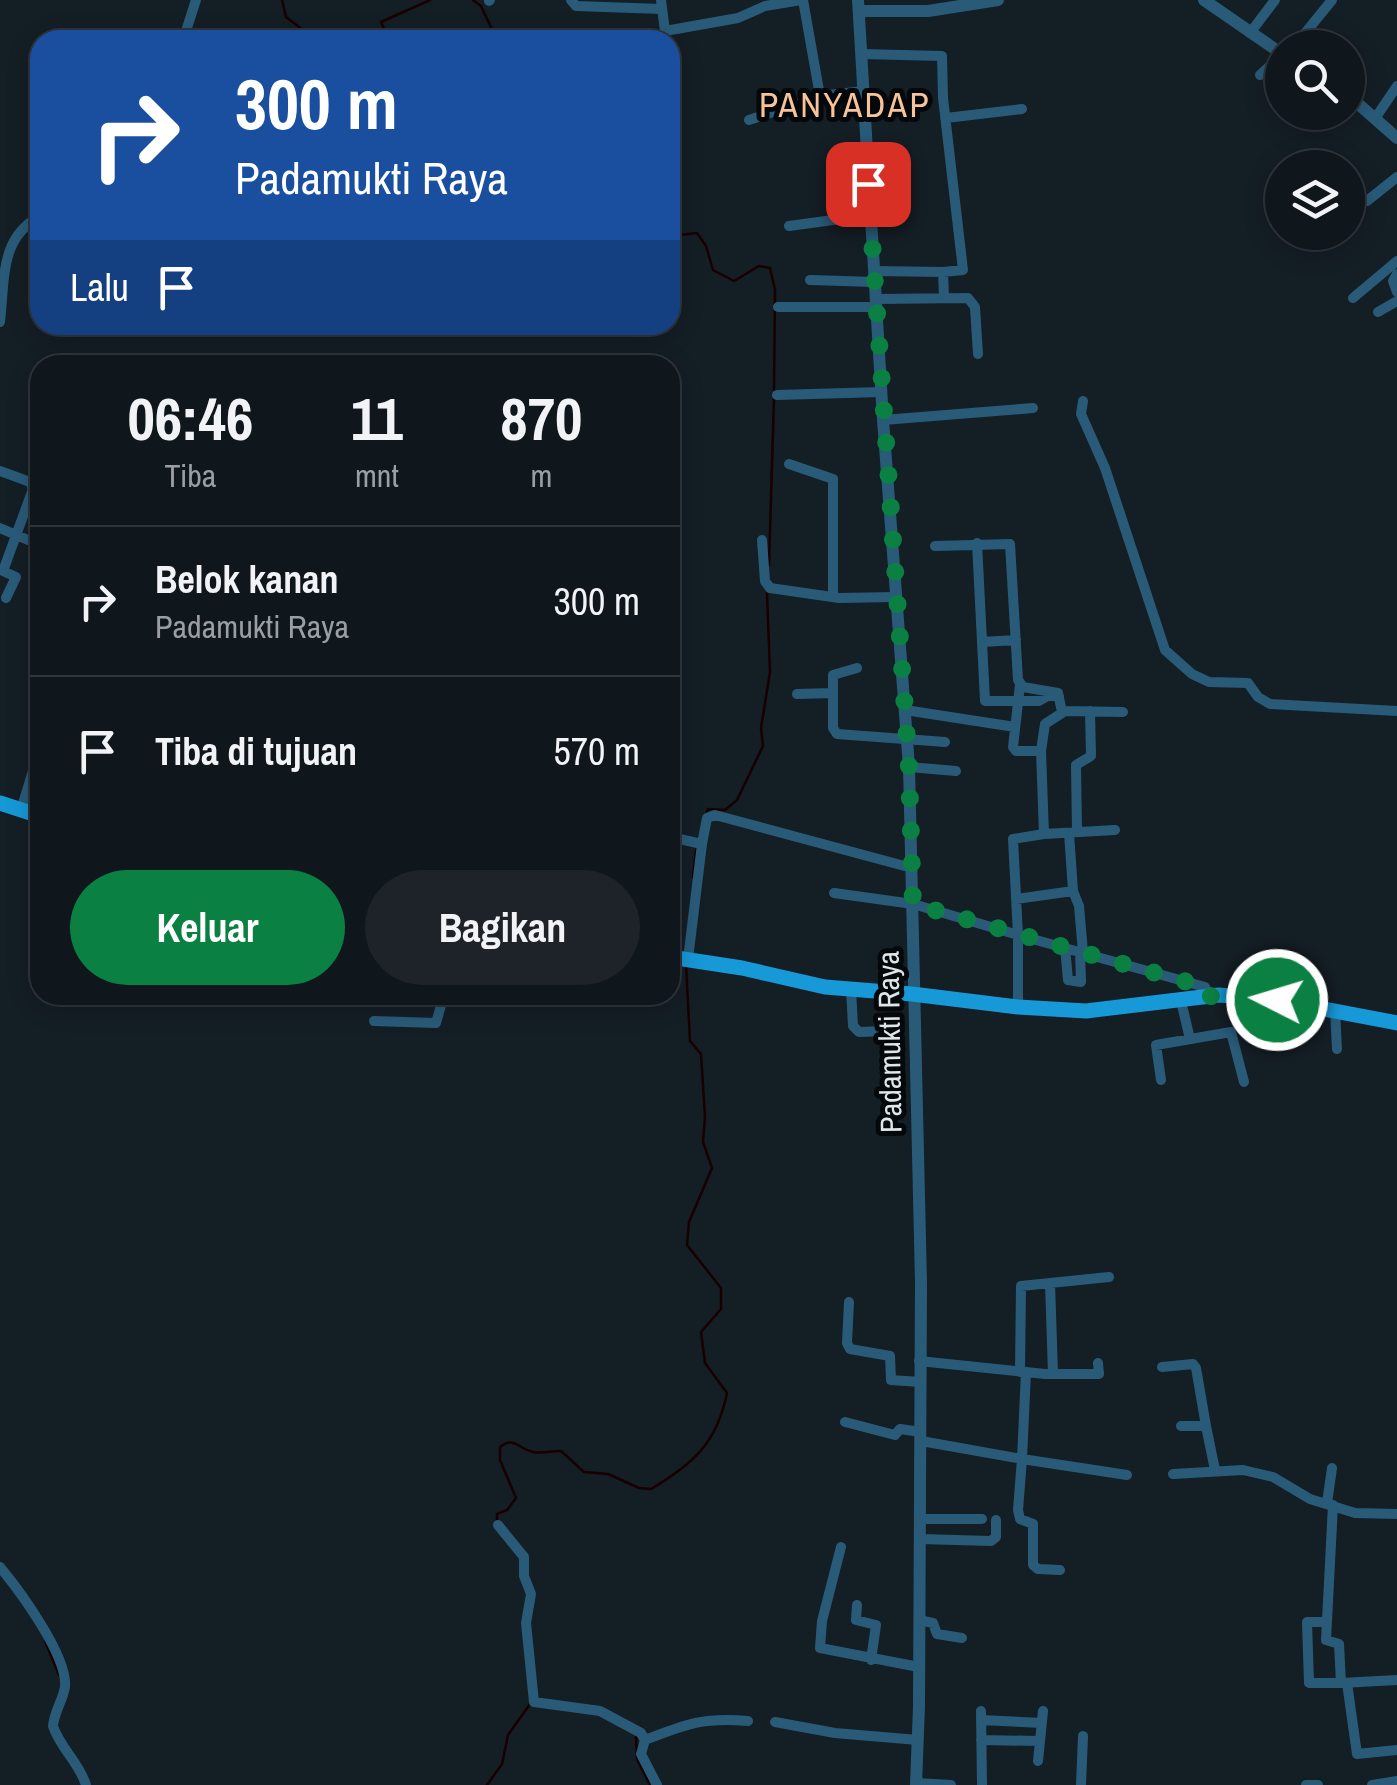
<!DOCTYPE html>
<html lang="id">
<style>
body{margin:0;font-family:"Archivo Narrow",sans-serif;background:#1d2329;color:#f1f3f6;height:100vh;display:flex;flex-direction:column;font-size:38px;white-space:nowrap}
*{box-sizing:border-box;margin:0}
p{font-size:32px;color:#9b9fa3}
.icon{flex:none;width:55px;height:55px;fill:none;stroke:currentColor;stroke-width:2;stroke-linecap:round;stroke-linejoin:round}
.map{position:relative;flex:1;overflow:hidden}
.panel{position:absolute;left:30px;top:355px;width:650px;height:650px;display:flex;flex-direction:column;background:#0f161c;border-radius:30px;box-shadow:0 5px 25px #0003,0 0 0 2px #2f353b}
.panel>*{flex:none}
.hud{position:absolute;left:30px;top:30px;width:650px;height:305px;border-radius:30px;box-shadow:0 5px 25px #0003,0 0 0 2px #2f353b;background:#1a4fa0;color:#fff;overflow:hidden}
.controls{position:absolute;left:1265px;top:30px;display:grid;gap:20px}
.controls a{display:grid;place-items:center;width:100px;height:100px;border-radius:50%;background:#0f161c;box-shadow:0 5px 25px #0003,0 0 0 2px #2f353b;font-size:50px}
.pin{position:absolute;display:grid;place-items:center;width:85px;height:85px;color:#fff;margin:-42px;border-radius:20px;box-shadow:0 5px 15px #0006}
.me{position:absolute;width:110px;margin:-55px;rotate:275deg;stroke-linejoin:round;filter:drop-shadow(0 0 8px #0008)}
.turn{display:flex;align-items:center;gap:35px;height:210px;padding:0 40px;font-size:45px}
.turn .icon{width:130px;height:130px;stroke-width:2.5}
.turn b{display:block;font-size:70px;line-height:85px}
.then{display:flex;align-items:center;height:95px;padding:0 40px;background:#0003;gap:20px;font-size:38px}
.eta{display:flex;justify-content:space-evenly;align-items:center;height:170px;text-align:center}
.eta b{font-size:60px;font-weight:700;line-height:70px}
.action{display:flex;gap:20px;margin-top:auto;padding:20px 40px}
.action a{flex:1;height:115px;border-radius:60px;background:#0b8043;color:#fff;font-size:40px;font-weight:700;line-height:115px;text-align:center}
.action a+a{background:#1d2329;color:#f1f3f6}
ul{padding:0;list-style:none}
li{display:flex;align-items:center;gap:30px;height:150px;padding:0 40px;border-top:2px solid #2f353b}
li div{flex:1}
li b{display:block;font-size:38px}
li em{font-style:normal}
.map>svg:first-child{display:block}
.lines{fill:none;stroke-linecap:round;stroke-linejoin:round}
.stream{stroke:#180000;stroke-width:2.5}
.minor{stroke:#295b79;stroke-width:10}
.tertiary{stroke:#295b79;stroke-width:12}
.primary{stroke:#1798d7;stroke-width:15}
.route{stroke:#0b8043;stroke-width:18;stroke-dasharray:0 32.4}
.labels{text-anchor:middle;stroke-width:10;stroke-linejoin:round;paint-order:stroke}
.street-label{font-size:30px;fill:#dee6ea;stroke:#04080b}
.quarter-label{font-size:35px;letter-spacing:2.5px;fill:#f6c39a;stroke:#04080b}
</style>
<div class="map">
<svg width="1397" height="1785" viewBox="0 0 1397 1785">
<rect width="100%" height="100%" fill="#141e25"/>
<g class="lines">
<path class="stream" d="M282,0l4,17 30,23
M473,0l8,6 16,34
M389,40l-8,-18 49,-22
M670,236l27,-3 9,13 7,24 21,11 25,-15 11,2 5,22 -1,100
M769,565l5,-167
M706,814l2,-5 17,1 12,-10 26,-54 -2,-18 9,-56 -3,-79
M693,877l3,-27
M497,1522v-8l10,-4 9,-12 -16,-38v-13c14,-11 17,1 33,5 8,2 19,-1 28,-1l23,21 24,2 31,14 12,1c42,-25 66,-46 76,-96l-22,-30 -4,-31 20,-23v-21l-34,-43 2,-23 23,-54 -9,-26 2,-25 -4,-63 -11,-13 -4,-76
M45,1641l14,34
M636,1735l1,24 13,26
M487,1785l15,-21 6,-29 22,-31"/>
<path class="minor" d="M571,0l5,6 85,3
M661,0l4,31 73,-13 27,-12 36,-6
M803,0l17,96
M489,1l1,-1
M1250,33l25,-33
M163,40l23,-9 10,-31
M1293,48l39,-48
M861,54l81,2 1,42 20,172 -20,2
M1260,75l22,-20
M1376,117l21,-31
M946,118l76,-9
M749,120l71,-24 44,-5
M1367,201l30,-24
M789,226l81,-11
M874,271l69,1 1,25
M1397,274l-4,7 4,11
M810,280l65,2
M1353,298l44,-37
M875,299l93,-1 7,9 3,47
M778,307h98
M1378,312l19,-11
M0,322c5,-45 0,-84 40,-106
M777,395l104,-3
M1083,401l-2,13 24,54 60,182 27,24 17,8 39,1 10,14 12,7 127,7
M883,420l150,-12
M789,464l44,15v118
M0,471l30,11 3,7 -30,82 13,6 -10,21
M0,528l40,17
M762,540l3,41 5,7 69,10 56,-1
M977,543l8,158h54l9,-5h11
M935,546l75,-2 8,136 5,7 35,6 4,19
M982,642l34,-2
M857,668l-24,7v53l4,6 108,8
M797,694l36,-1
M905,710l110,17
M1041,751l4,-27 20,-13 58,1
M909,767l47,4
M21,810l19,-62
M1077,832l-1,-67 15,-9 -1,-45
M1044,834l71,-4
M670,837l32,7 5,-26 8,-3 197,53
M1073,891l6,15 4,46
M834,893l79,11 105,31 -5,-96 31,-5 -3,-83h-25l-3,-4 7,-62
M1016,899l57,-8 -4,-58
M1065,947l3,33 13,2 -1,-31
M688,959l14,-115
M851,989l2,37 6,6 26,-1
M1181,1001l9,38
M1018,1007v-72l187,52 4,9
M1335,1011l2,38
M374,1021l62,2 8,-28
M1161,1080l-5,-35 75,-13 13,50
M1050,1283l3,91
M849,1302l-2,41 3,6 40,7 1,24 29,2
M919,1361l126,13h54l-1,-11
M1162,1367l31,-3 3,4 10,58
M1020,1372l1,-86 88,-9
M845,1422l50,13 5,-6 21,3
M1181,1426h25l9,44
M921,1441l101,18 4,-87
M1173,1474l70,-4 30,7 37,22 45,14 42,1
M1327,1503l5,-35
M1333,1505l-7,135 13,4 2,39 56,-3
M920,1519h62
M498,1525l26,32v19l7,18 -5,29 8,79 66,9 41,22 4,7
M920,1539l71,2 5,-4v-17
M841,1547l-19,74 -2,27 99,19
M0,1567c19,23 68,89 65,120 -2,13 -11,25 -12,39 7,22 26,36 33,59
M1060,1570l-22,-1 -5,-4v-41l-13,-5 -2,-9 4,-51 105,16
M857,1605l-1,15 20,5 -5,35
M919,1620l14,3 4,11 25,4
M1326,1622h-19l2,61h32
M1347,1683l10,71 40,-4
M981,1711l1,74
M981,1720l61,3
M775,1722l60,11 83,7
M981,1740l59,1
M1038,1761l5,-50
M916,1783l35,2
M657,1785l-16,-31 4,-14c41,-16 58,-23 103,-19
M1081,1785l2,-49
M1306,1785h12
M1372,1785l25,-4"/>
<path class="tertiary" d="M858,0l25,420 26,347 12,515 -2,424 -3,79
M1204,0l78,54
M860,11h68l70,-11
M1348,95l49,43"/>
<path class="primary" d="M0,803l40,13
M670,957l72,11 83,19 87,7 106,13 68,4 133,-16 58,5 120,23"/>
</g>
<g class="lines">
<path class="route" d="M868,184l41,583 4,137 292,83 4,9 68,4"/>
</g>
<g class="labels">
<g class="street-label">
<text transform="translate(890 1042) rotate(-91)" y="10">Padamukti Raya</text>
</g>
<g class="quarter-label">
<text x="845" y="117">PANYADAP</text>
</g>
</g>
</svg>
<div class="controls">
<a><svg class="icon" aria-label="search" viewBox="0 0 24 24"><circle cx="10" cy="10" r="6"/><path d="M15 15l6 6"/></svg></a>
<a><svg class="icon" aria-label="layers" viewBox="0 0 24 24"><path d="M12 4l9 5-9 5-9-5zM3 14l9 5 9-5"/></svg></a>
</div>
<div class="pin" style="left:868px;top:184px;background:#d93025"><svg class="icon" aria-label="arrive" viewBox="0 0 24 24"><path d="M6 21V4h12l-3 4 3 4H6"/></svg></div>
<svg class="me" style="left:1277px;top:1000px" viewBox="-20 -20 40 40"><circle r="17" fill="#0b8043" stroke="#fff" stroke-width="3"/><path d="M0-11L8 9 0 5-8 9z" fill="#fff"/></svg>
<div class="hud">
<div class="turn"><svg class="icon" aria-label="right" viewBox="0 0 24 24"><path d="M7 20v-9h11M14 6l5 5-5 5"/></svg><div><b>300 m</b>Padamukti Raya</div></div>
<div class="then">Lalu<svg class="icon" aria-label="arrive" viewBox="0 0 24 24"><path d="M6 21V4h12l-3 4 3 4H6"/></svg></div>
</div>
<section class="panel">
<div class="eta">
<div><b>06:46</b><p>Tiba</p></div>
<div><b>11</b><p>mnt</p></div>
<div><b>870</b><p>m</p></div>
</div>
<ul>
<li><svg class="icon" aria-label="right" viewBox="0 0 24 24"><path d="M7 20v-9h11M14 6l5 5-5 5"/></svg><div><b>Belok kanan</b><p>Padamukti Raya</p></div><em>300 m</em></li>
<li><svg class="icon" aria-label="arrive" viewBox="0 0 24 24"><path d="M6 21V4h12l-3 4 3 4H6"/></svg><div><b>Tiba di tujuan</b></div><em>570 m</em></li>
</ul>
<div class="action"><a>Keluar</a><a>Bagikan</a></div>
</section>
</div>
